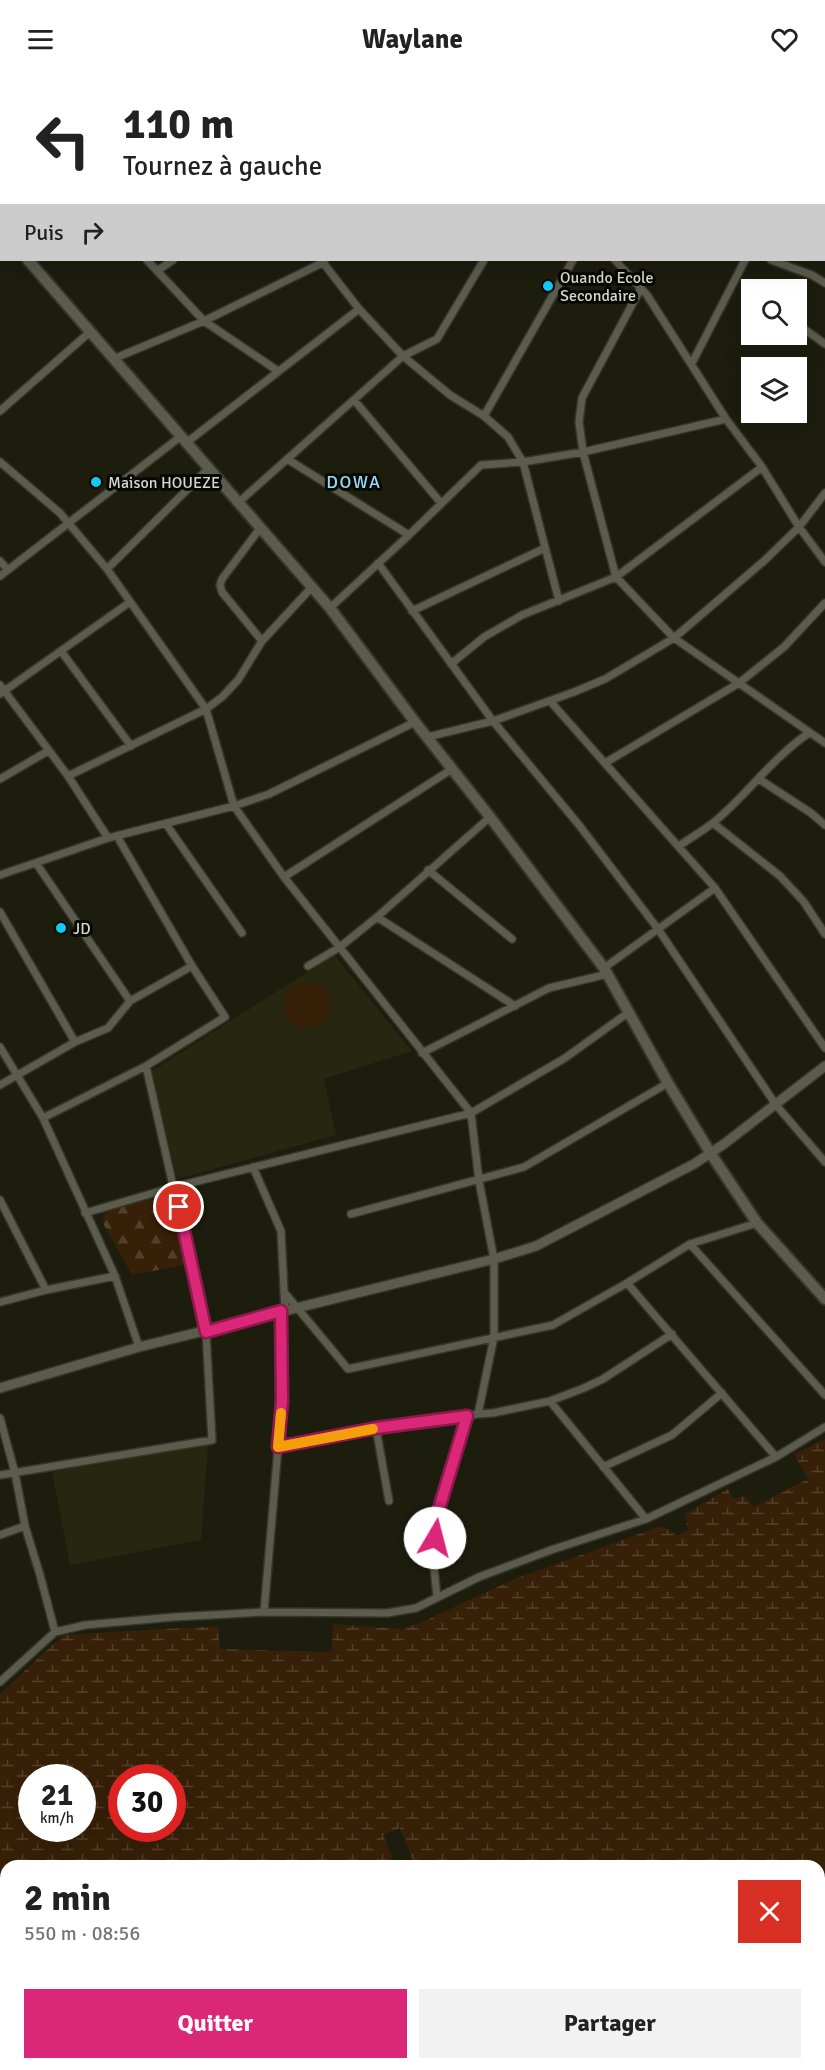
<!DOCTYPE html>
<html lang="fr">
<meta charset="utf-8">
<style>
body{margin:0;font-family:Signika,sans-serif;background:#f2f2f2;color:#222;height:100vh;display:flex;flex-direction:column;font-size:22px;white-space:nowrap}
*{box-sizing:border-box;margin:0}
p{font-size:20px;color:#767676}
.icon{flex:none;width:33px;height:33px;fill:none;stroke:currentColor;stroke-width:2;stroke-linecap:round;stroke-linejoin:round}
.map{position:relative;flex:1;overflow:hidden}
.panel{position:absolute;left:0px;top:1782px;width:825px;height:210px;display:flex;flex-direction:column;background:#fff;border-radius:18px 18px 0 0;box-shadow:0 6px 24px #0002}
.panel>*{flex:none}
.hud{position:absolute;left:0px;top:0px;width:825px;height:183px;box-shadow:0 6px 24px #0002;background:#fff;color:#222;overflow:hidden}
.controls{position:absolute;left:741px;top:201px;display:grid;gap:12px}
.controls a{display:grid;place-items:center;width:66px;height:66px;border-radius:0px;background:#fff;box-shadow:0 6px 24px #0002;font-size:30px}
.speed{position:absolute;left:18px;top:1686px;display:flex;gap:12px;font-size:30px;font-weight:700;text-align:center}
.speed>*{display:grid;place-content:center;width:78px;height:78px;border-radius:50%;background:#fff;box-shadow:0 6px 24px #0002;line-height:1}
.speed small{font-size:15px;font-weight:400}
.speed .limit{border:9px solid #d22;background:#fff;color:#111}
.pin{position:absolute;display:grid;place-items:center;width:51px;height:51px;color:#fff;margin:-26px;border:3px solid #fff;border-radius:50%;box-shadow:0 2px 6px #0007}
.me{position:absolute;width:66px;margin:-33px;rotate:8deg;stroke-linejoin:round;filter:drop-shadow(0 0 4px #0008)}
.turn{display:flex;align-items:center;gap:21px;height:126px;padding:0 24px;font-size:27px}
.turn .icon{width:78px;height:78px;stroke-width:2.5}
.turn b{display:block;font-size:42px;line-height:51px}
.then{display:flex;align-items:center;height:57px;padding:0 24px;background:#0003;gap:12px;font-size:22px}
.round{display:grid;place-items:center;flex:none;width:63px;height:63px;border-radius:0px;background:#f2f2f2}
.overview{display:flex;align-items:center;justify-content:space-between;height:102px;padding:0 24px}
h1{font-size:36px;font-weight:700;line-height:45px}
.primary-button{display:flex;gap:12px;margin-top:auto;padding:12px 24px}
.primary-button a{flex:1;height:69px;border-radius:0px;background:#db2777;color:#fff;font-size:24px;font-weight:700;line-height:69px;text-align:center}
.primary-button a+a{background:#f2f2f2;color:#222}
header{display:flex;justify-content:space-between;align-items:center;height:78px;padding:0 24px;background:#fff;font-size:27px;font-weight:700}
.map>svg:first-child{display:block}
.built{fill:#262611}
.forest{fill:url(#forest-firs)}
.wetland{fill:url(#wetland-marsh);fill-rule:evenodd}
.garden{fill:#372008}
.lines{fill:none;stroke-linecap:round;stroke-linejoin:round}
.minor-casing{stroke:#35352d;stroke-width:10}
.tertiary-casing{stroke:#35352d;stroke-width:12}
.secondary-casing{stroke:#35352d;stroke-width:14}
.minor{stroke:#5b5c4b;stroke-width:7}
.tertiary{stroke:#5b5c4b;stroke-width:9}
.secondary{stroke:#5b5c4b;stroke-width:10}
.route-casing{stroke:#8e194d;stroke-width:15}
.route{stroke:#db2777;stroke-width:10}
.slow{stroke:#f59e0b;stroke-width:10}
.poi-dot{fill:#10cafa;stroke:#070703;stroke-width:2}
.labels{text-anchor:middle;stroke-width:6;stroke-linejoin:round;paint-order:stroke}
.poi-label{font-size:16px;fill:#d6d7cd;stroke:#070703;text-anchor:start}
.neighbourhood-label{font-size:18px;letter-spacing:1.5px;fill:#94dcf6;stroke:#070703}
</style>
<header><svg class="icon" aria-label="menu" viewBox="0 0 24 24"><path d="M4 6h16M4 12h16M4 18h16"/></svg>Waylane<svg class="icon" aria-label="heart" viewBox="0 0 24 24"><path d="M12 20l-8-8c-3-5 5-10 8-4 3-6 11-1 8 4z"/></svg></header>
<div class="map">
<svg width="825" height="1992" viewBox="0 0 825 1992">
<defs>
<pattern id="forest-firs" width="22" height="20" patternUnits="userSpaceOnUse" patternTransform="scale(1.5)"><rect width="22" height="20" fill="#372008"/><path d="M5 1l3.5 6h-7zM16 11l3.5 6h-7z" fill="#53402b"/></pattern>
<pattern id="wetland-marsh" width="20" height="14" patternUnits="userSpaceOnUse" patternTransform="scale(1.5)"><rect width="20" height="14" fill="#372008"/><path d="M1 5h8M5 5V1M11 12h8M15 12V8" fill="none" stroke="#53402b"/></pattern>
</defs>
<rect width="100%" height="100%" fill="#1d1d0e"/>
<path class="built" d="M334,877l78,96 -88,28 12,56 -159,44 -25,-108z
M208,1367l-7,95 -131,25 -18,-93z"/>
<path class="forest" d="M170,1115l15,72 -53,10 -28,-50 -1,-8 5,-6z"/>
<path class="wetland" d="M825,1361v440l-6,3v-16h-404l-15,-38 -17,7 13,31h-390v198h340l5,6h-351v-376l63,-59 155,-9 2,23 112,3 1,-28 68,5 19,-6 92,-43 149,-54 17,9 10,-4 -3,-17 43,-25 5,10 12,-3 8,11 55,-28 -14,-25zM32,1700h50v50h-50zM122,1700h50v50h-50z"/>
<path class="garden" d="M284 927a23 23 0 1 1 46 0a23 23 0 1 1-46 0Z"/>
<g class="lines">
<defs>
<path id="minor" d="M97,0l1,2
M354,0l2,2
M450,0l2,2
M588,0l3,2
M243,2l2,-2
M622,2v-2
M824,7l1,-6
M824,56l1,1
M0,98l2,-1
M824,134h1
M147,182l57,61 74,50
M321,182l38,49 44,47 47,39 34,21 24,21 15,25 36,139
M615,182l32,35 79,124 36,48 37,60 26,35
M771,182l41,15 13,8
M157,193l16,-11
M641,210l-59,110 -3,24 4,30 33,125 58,61 151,105
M803,250l22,16
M113,281l91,-38 120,-59
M692,285l53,-103
M354,322l87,103
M0,333l91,-80
M484,338l89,-156
M186,365l173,-134
M287,381l122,76
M0,384l60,51 47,56 99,140 28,97 50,71 187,236 8,68 15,78v78l-16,77
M239,424l164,-146 34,-17 47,-79
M261,449l-39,52 -2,6 2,7 40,49
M0,483l8,9
M378,485l115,158 86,104 79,104 118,176 49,57
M107,491l102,-101
M0,498l180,-139
M330,530l79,-73 72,-70 42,-3 60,-10 143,-33
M412,533l133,-63
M61,573l70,95
M451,586l33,-27 38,-22 94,-38 146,-110
M0,607l68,91 40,62
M0,616l130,-92
M550,623l165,187 110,160
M427,659l66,-16 81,-29 31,-13 69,-41 90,-77 35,-34 26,-34
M605,685l134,-80 45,-36 41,-44
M68,698l138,-67 16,-12 16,-17 24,-39 50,-54
M0,701l48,-28
M759,701l52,34 14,12
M713,745l67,53 24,26 21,32
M166,746l76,109
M679,768c11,-8 24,-15 35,-24 34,-28 58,-64 95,-89
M36,785l94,138
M428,792l84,69
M0,797l108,-37 126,-32 35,-12 146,-72
M284,799l168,-108
M0,834l75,130
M377,839l138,89
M308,888l32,-19 37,-30 113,-100
M604,890l111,-80
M0,969l43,71 72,158 24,71
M422,975l127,-65 59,-14
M0,1007l75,-43 33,-14 22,-27 62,-35
M43,1040l103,-52 79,-49 -33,-51 -75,-130
M253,1089l28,64 4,79
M0,1122l46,90
M85,1135l89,-26 297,-74 94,-55 64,-46
M351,1136l173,-47 144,-84
M690,1166l135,151
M627,1205l149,174
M284,1214l64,77 205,-44 74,-42 63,-39 67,-21
M0,1224l46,-12 69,-14
M550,1323l96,118
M0,1340l15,55 10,53 15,49 15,57
M376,1350l13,73
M278,1369l98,-19 102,-14 15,-1 57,-12 34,-13 19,-9 69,-45
M603,1389l69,-32 50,-42
M0,1397l212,-35 -6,-108 -60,-266
M0,1457l25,-9
M437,1519l-4,-38 5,-47 29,-96
M264,1534l18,-211 -1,-90
M0,1604l55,-50 30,-7 89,-8 90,-5 123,1 29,-5 63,-31 72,-27 95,-31 130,-62 49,-30
M819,1867l6,-4
M674,1992l7,-6"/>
<path id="tertiary" d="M0,1310l139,-41 355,-88 42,-13 158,-82 30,-20 101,-78"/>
<path id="secondary" d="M6,2l3,-2
M0,150l2,2
M28,182l302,348 85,114 75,95 114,151 64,115 43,71 46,69 68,76"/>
</defs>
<use href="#minor" class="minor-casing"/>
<use href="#tertiary" class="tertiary-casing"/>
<use href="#secondary" class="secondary-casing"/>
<use href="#minor" class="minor"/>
<use href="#tertiary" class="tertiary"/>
<use href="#secondary" class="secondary"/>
</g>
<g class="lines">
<defs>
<path id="route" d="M179,1129l27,125 75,-21 1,90 -4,46 98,-19 91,-12 -29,96 -3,26"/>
</defs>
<use href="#route" class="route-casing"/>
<use href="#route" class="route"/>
<path class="slow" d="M281,1335l-3,34 95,-18"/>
</g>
<g class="poi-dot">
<circle cx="548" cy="208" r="6"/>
<circle cx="96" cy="404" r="6"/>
<circle cx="61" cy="850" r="6"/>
</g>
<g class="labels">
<g class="poi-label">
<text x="560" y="205">Ouando Ecole<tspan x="560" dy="18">Secondaire</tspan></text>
<text x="108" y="410">Maison HOUEZE</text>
<text x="73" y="856">JD</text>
</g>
<g class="neighbourhood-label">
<text x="354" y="410">DOWA</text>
</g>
</g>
</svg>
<div class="controls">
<a><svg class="icon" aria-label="search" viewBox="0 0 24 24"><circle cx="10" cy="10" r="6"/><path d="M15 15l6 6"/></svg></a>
<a><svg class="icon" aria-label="layers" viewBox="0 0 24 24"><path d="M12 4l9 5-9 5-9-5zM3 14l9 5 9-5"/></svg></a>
</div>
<div class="speed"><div>21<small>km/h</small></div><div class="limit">30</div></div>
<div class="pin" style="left:179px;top:1129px;background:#d93025"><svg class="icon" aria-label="arrive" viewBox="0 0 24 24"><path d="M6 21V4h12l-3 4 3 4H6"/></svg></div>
<svg class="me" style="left:435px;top:1460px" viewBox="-20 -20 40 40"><circle r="19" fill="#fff"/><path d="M0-13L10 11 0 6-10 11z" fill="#db2777"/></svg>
<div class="hud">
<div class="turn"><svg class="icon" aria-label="left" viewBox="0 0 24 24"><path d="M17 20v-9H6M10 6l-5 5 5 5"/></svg><div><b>110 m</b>Tournez à gauche</div></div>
<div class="then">Puis<svg class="icon" aria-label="right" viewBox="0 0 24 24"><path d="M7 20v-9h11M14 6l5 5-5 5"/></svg></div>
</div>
<section class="panel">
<div class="overview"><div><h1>2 min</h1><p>550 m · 08:56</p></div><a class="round" style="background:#d93025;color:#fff"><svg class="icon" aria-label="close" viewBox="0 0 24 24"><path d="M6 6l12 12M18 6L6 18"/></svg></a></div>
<div class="primary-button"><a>Quitter</a><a>Partager</a></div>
</section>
</div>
